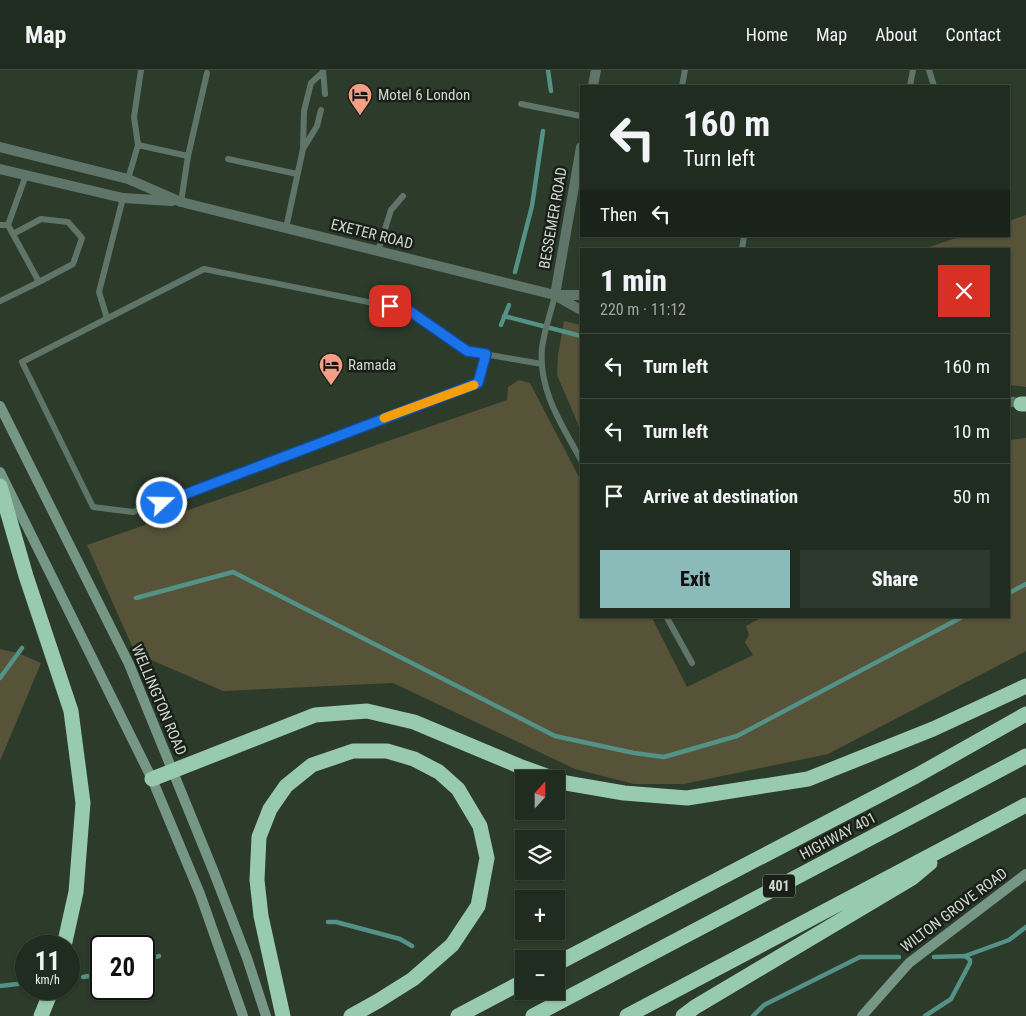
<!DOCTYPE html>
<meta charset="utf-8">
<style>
body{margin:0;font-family:"Roboto Condensed",sans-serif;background:#2d382d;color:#f1f3f6;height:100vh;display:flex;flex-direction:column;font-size:19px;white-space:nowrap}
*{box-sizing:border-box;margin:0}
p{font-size:16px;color:#a2a7a5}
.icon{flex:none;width:28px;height:28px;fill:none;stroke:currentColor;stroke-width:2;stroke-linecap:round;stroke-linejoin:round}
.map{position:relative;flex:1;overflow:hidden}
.details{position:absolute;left:580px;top:178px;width:430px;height:370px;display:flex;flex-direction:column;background:#212c20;border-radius:0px;box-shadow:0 1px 4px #0004,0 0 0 1px #3e483e}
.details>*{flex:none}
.top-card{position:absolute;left:580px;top:15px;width:430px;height:152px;border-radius:0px;box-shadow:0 1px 4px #0004,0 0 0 1px #3e483e;background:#212c20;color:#f1f3f6;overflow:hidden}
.needle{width:32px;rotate:21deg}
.fabs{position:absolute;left:515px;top:700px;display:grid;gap:10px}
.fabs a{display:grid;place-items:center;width:50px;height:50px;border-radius:0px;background:#212c20;box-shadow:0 1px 4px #0004,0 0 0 1px #3e483e;font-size:25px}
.speed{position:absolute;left:15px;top:865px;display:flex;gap:10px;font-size:25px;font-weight:700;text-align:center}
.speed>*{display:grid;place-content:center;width:65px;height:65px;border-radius:50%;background:#212c20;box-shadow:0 1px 4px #0004,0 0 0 1px #3e483e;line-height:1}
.speed small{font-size:12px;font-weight:400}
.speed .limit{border:2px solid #111;border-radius:8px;background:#fff;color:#111}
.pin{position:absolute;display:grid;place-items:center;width:42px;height:42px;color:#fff;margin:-21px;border-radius:10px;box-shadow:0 2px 8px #0006}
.me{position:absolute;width:55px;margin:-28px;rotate:69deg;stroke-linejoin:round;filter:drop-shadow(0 0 4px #0008)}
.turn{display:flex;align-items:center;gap:18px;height:105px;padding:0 20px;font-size:22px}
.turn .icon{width:65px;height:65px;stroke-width:2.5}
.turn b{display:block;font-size:35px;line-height:42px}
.then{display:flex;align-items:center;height:48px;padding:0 20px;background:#0003;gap:10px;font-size:19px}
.round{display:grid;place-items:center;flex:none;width:52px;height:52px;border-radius:0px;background:#2d382d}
.head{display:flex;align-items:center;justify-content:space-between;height:85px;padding:0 20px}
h1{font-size:30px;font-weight:800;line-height:38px}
.cta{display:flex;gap:10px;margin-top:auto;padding:10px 20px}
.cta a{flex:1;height:58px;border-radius:0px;background:#8bbbb9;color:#111;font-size:20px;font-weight:800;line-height:58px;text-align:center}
.cta a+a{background:#2d382d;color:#f1f3f6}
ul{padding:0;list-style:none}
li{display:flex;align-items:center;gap:15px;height:65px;padding:0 20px;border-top:1px solid #3e483e}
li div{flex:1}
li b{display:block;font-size:19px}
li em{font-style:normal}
header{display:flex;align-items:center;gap:30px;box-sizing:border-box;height:70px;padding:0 25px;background:#212c20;border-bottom:1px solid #3e483e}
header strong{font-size:24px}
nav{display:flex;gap:28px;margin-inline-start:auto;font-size:18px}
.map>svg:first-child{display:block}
.grass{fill:#575339}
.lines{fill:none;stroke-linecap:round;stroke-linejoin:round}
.stream{stroke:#549186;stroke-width:4.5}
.service{stroke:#60756a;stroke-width:6}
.tertiary{stroke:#60756a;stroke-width:10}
.secondary{stroke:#779786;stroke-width:10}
.motorway{stroke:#97caaf;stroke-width:15}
.route-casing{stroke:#114b97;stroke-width:12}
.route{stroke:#1a73e8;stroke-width:9}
.slow{stroke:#f59e0b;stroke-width:9}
.labels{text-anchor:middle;stroke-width:5;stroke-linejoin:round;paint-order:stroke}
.shield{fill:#192018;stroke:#9aa299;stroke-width:1}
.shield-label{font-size:14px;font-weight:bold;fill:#d1dad0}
.poi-label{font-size:15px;fill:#d1dad0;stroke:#192018;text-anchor:start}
.street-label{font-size:15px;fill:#d1dad0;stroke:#192018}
</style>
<header>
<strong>Map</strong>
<nav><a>Home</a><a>Map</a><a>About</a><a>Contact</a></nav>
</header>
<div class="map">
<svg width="1026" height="946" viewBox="0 0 1026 946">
<rect width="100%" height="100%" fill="#2c3b2a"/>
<path class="grass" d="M1026,145v172l-17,-2v-136h-86l39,-13h47v-15z
M564,251l17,4v106l-24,-56 1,-20z
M519,310l11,3 51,98v135h70l36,71 66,-32 -8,-13 4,-7 -3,-9 18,-10h245v-173l2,-3 15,-2v213l-198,103 -144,30h-50l-59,-15 -182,-86 -170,8 -88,-38 -48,-108 420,-145 1,-13z
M0,579l18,4 23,10 -41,98z"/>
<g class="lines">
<path class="stream" d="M548,0l3,21
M515,202l17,-66 11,-75
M504,246l77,20
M501,255l8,-20
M1009,523l17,-9
M136,528l97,-26 322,164 79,17 30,4 73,-21 227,-120
M0,608l22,-30
M328,852h8l64,17 12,7
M934,887l31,-1 44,-16 17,-13
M144,890l15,-4
M83,907l18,-3
M0,916l26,-3
M753,946l11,-11 96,-48h39
M925,946l26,-17 19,-36v-3l-5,-4"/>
<path class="service" d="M323,0l2,24
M929,0l5,16
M682,16l3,-16
M910,16l3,-16
M521,34l60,12
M138,75l50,11 -7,46
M303,78l1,-37 7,-28 12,-11
M188,86l19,-83
M228,89l69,15
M128,109l10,-34 -4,-28 7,-47
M0,155h8
M286,158l17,-79 14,-23 4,-16
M13,164l28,-15 27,3 14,16 -9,26 -34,18
M742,179l2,-13
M378,181l13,-41 12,-14
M555,225c-4,17 -11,36 -13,53 -4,42 20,77 39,112
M0,231l39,-19 -31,-57 18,-50
M107,248l-8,-26 24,-94
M486,284l-8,29 -345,129 -40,-5 -71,-145 182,-93 204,41 59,41 75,13
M666,546l26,47"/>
<path class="tertiary" d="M593,16l3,-16
M0,77l128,32 53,23 374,93h26
M0,99l123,29 49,3
M555,225l26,-148
M556,226l25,14
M1009,331l12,3"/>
<path class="secondary" d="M0,336l129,258 84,206 34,88 19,58
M0,402l152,307 48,115 43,122
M862,946l47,-53 117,-89"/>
<path class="motorway" d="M1021,334h5
M0,416l26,90 45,135 12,92 -7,89 -12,54
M152,709l163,-64 52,-4 47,11 105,44 36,13
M556,709l10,4 58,10 63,5 121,-19 125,-50 93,-43
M556,894l360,-188 110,-62
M41,946l11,-27
M283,946l-22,-100 -4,-36 2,-43 11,-28 16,-23 26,-21 41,-14h34l27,8 25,13 19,17 22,37 7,32 -9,48 -26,39 -39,34 -35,22 -27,15
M458,946l66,-35
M533,946l493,-260
M627,946l399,-211
M683,946l12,-9 217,-129 18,-15"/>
</g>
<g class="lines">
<defs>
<path id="route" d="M162,433l316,-120 8,-29 -19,-3 -59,-41 -18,-4"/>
</defs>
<use href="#route" class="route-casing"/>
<use href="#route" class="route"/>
<path class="slow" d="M384,348l90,-33"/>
</g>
<defs>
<symbol id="hotel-pin" viewBox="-11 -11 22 30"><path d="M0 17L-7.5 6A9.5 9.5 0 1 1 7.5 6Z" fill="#f39f85" stroke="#192018"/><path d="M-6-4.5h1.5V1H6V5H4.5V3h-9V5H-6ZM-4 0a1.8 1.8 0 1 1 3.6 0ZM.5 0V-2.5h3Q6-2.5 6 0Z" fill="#111"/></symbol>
</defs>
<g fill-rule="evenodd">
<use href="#hotel-pin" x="346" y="11" width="28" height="38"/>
<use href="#hotel-pin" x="317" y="281" width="28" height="38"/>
</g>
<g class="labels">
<rect class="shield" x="763" y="804.5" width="32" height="23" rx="4"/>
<g class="shield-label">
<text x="779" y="821">401</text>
</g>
<g class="poi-label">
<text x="378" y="30">Motel 6 London</text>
<text x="348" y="300">Ramada</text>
</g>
<g class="street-label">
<text transform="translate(553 148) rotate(-80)" y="5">BESSEMER ROAD</text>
<text transform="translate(372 164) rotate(14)" y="5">EXETER ROAD</text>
<text transform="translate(159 630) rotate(67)" y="5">WELLINGTON ROAD</text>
<text transform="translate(838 766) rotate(-28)" y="5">HIGHWAY 401</text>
<text transform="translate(954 840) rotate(-37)" y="5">WILTON GROVE ROAD</text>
</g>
</g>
</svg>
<div class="fabs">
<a><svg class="needle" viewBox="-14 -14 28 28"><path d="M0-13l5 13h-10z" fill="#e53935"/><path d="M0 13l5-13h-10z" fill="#a2a7a5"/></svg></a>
<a><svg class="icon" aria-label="layers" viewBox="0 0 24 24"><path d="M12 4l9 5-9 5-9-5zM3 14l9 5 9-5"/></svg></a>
<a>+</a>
<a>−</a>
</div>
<div class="speed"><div>11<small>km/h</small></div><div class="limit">20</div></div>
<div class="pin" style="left:390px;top:236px;background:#d93025"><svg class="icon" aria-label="arrive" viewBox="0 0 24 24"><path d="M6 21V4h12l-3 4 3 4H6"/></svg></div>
<svg class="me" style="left:162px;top:433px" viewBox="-20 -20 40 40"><circle r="17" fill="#1a73e8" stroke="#fff" stroke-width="3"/><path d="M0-11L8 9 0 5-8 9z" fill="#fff"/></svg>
<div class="top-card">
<div class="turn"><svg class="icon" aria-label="left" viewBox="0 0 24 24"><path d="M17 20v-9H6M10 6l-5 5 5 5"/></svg><div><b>160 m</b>Turn left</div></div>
<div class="then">Then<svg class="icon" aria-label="left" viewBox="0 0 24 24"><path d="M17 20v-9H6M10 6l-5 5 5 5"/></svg></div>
</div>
<section class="details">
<div class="head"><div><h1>1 min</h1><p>220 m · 11:12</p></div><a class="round" style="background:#d93025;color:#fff"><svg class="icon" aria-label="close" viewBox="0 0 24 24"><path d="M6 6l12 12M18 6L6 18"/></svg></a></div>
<ul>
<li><svg class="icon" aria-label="left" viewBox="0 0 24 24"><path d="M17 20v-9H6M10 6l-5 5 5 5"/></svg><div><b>Turn left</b></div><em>160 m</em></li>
<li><svg class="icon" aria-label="left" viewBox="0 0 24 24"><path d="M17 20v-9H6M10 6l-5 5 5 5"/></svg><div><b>Turn left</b></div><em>10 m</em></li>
<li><svg class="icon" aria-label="arrive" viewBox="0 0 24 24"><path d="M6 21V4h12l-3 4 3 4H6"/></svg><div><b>Arrive at destination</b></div><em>50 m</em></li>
</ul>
<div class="cta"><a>Exit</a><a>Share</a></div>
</section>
</div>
